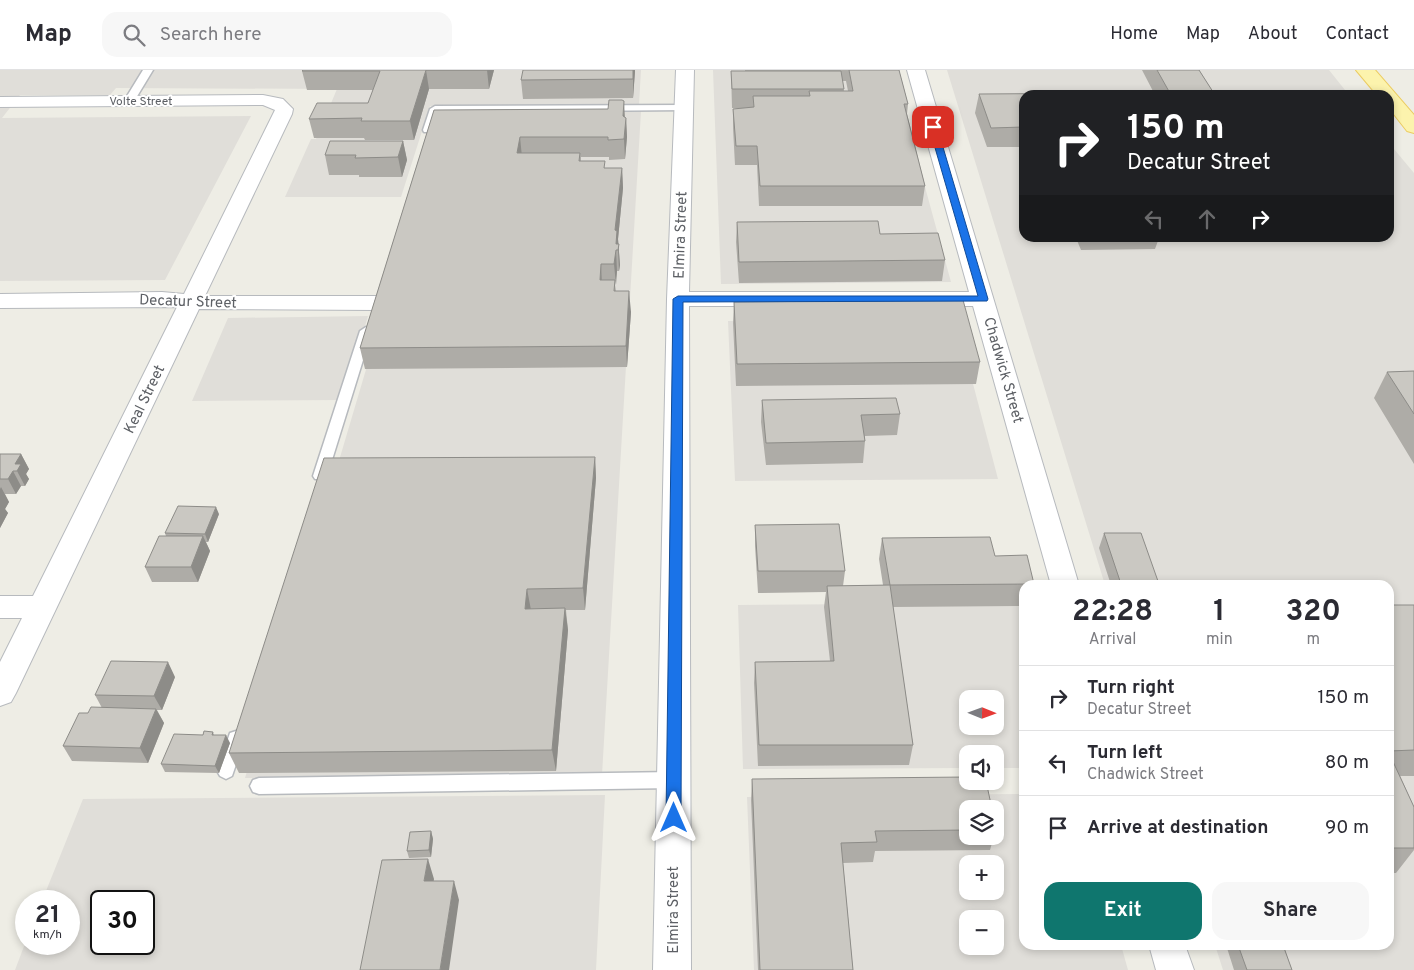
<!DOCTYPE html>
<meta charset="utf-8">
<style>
body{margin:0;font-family:Overpass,sans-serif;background:#f7f7f7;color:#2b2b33;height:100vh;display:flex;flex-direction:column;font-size:19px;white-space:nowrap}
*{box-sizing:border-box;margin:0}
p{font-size:16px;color:#7c7c81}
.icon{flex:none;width:28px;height:28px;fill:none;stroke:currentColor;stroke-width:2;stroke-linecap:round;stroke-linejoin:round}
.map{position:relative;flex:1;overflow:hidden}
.side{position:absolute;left:1019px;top:510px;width:375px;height:370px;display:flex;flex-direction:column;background:#fff;border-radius:15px;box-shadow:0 2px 8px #0003}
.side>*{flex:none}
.banner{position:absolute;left:1019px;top:20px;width:375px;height:152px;border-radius:15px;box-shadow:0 2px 8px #0003;background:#202124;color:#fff;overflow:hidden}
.needle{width:32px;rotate:91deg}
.controls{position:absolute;left:959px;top:620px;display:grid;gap:10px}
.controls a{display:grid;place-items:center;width:45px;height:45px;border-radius:10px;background:#fff;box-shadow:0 2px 8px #0003;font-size:25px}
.speed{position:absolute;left:15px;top:820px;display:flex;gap:10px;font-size:25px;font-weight:700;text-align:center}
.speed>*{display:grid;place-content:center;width:65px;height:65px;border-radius:50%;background:#fff;box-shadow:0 2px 8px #0003;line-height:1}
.speed small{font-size:12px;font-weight:400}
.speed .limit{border:2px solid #111;border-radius:8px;background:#fff;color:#111}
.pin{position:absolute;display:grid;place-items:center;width:42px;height:42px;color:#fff;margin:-21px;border-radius:10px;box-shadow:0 2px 8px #0006}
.me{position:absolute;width:55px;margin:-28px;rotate:0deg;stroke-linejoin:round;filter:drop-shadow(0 0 4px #0008)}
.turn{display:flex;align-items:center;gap:18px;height:105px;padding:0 25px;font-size:22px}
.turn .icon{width:65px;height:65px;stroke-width:2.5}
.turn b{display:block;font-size:35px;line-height:42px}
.lanes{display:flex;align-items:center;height:48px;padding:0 25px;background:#0003;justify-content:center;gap:25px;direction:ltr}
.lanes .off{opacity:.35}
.eta{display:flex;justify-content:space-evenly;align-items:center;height:85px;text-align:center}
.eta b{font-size:30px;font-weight:700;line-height:35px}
.primary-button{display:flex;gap:10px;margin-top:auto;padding:10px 25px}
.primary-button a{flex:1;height:58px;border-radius:15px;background:#0f766e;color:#fff;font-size:20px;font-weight:700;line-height:58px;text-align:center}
.primary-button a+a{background:#f7f7f7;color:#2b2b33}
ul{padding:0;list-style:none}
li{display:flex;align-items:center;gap:15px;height:65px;padding:0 25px;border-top:1px solid #e1e1e2}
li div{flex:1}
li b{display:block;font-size:19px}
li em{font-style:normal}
header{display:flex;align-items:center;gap:30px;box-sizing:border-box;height:70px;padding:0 25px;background:#fff;border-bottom:1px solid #e1e1e2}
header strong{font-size:24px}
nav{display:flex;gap:28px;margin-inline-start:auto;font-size:18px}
.search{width:350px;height:45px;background:#f7f7f7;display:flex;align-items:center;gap:12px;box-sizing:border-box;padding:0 18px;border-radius:15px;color:#7c7c81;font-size:19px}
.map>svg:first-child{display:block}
.industrial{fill:#e0ded9;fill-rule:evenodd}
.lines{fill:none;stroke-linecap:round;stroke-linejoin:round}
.lane-casing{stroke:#b7babe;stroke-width:3}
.street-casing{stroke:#b7babe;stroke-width:2}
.primary-casing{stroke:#eccc61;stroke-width:2}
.lane{fill:#fff;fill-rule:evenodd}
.street{fill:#fff;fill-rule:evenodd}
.primary{fill:#fcf3ad;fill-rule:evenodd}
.wall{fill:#aeaca7;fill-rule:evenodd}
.shaded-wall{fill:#8d8c88}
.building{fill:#cac8c2;stroke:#8d8c88}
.route{fill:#1a73e8;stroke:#114b97}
.labels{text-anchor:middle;stroke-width:4;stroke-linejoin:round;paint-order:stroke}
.far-street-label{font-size:12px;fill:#5d6065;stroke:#fff}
.street-label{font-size:15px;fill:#5d6065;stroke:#fff}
</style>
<header>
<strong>Map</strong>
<div class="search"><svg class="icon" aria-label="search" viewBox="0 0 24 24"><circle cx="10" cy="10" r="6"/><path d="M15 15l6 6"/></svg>Search here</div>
<nav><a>Home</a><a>Map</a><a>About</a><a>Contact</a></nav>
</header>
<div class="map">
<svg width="1414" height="900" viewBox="0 0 1414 900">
<rect width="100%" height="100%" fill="#eeede5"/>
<path class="industrial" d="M0,0h641l-2,35 -209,1 -29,91h-116l26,-58h5l21,-50 -221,-1 -6,7h-90l-18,23 249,-2 -86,164 -165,1z
M713,0h180l58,212 -230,2z
M947,0h382l20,25h-325v143h365v-95l25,30v797h-191l-8,-25h174v-360h-284z
M641,41l-39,664 -357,3 197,-665z
M368,246l-25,84 -151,1 36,-83z
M956,249l42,160 -263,2 -7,-160z
M1024,533v165h-29v-14h-27l-1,14 -224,1 -5,-164zM968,629h27v27h-27z
M1024,724v151h97l7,25h-374l-7,-173zM968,739h27v27h-27zM968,794h27v27h-27zM968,849h27v27h-27z
M605,725l-9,175h-581l11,-29v3h43v-43h-27l41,-102zM101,831h43v43h-43z"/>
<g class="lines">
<defs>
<path id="lane" d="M143,0h10l-20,33h-8l-1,-2z
M684,35l5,3 -1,2 -249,2 -7,20h-8l-1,-2 7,-21 5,-3z
M366,257l6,4 -45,145 -2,3h-10l-2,-3 47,-145z
M236,661l6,2 3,5 -13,38 -6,3 -6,-3 -3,-5 13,-38z
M674,702l6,3 3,5 -3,5 -6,3 -415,6 -6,-2 -3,-6 3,-6 6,-2z"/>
<path id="street" d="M676,0h18l-5,222h280l-62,-222h18l154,515h-28l-78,-279h-284l2,664h-38l14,-671z
M263,25l20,4 10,10 -1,5 -87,182h171l8,2 3,5 -3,5 -8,2 -177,-1 -183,384 -5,9 -11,4v-44l22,-44h-22v-22h33l144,-289 -177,1v-14l162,-2 22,2 91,-184 -12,-5 -263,2v-10z
M1149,875h36l9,25h-38z"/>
<path id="primary" d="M1356,0h19l39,45v18l-7,-2 -18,-23v-13h-12z"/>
</defs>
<use href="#lane" class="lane-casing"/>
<use href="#street" class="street-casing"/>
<use href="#primary" class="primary-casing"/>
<use href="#lane" class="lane"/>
<use href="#street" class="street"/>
<use href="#primary" class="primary"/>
</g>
<path class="wall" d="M303,0h191l-5,19h-60l-15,51h-49l-1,-2h-50l-5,-19 59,-16 5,-13h-66l-5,-19z
M635,0l-2,28 -110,1 -2,-19z
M745,0h154l9,34 -1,10 18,72 -3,20h-163l-2,-41h-22l-2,-37v-19l11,-1h-12l-1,-37h14zM842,11h4l2,10h-4z
M1142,0h57l16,25h-60z
M979,24l45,1v52h-37l-12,-34z
M434,40l192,8 1,19 -2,22 -16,1v-3h-28v4l24,7h17l1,20 -5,51 2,26 -1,6h-2l-2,14 1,6 15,21 -4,55 -262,2 -5,-21z
M403,71l4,19 -5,17h-43v-2h-30l-4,-20z
M737,152l143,12 65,26 -3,21 -203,2 -3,-41z
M1076,168h83l-4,11 -74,1z
M734,232l246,60 -4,22 -240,2 -3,-63z
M1414,301v93l-40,-66 13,-26z
M762,330l138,14 -3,21 -32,1v5l-2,22 -97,2 -5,-43z
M0,384h21l8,15 -3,5 3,5 -4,7h-4l-5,8h-11l4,8 -4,7 3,4 -8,15z
M595,387l1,21 -11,132h-19l2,20 -12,141 -317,2 -10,-20z
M219,444l-11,28h-2l4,9 -12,31h-46l-7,-15 21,-31 -1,-3z
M755,455l90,46 -2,15 40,-1 -4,-26 3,-21 113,18 39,28v1h-10v21l-131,1 20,138 -4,20 -151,1 -4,-83 1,-21 75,-1 -6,-54 2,-15 -68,1 -3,-47z
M1104,463l55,51v1h-48l-12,-37z
M1389,535h25v171h-14l14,31v43l-18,23h-7z
M175,607l-13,33h-5l7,13 -16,40 -76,-2 -9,-15 25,-33 14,-5 -7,-13z
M213,662l1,3 16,8 -11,30 -54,-1 -4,-8 42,-29z
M752,709l216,30v27h26l-4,14 -115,1 -2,11 -30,1 10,107h-95l-7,-170z
M431,761l2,8 -2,18 -22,1 -2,-7z
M1229,875h54l9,25h-58l-7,-22z"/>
<path class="shaded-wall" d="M426,0l3,19 -15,51 -4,-19z
M487,0h7l-5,19z
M633,0h2v2l-2,26z
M624,31l1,19 -2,-4z
M626,48l1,19 -2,22 -1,-20z
M520,67l2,20 -5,-4z
M403,71l4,19 -5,17 -4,-20z
M622,98l1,20 -5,51 2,26 -1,6 -1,-21h-2l-1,-20z
M616,180l1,21 -1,14 -2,-21z
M601,194l1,21 -2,-5z
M629,221l2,21 -4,55 -1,-21z
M21,384l8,15 -3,5 3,5 -4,7 -8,-15 -2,-7z
M595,387l1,21 -11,132 -2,-22z
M13,401l8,15 -5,8 -8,-15z
M1,417l8,15 -4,7 3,4 -8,15v-39z
M216,437l3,7 -11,28 -3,-8z
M203,466l7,15 -12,31 -7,-15z
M527,519l4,21 -6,-1z
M565,538l3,22 -12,141 -4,-21z
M168,592l7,15 -13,33 -8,-14z
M156,639l8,14 -16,40 -8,-15z
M226,665l4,8 -11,30 -4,-7z
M431,761l2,8 -2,18 -2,-7z
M428,789l6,20 -3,21 -7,-19z
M454,811l5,19 -10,70h-9z"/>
<path class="building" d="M303,0h184h-61l-16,51h-49l1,-3 -53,1 8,-16h51l12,-32h-78z
M523,0h110v9l-112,1z
M849,0h50l9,34h-4l21,82h-165l-3,-40h-21l-3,-37 21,-2 -1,-11h57l-1,-5h44z
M1157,0h42l16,25h-44z
M731,1h110l3,18h-112z
M1138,23l1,2h-115v32l-33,1 -12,-34z
M609,30h13l2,1 -1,15 3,2 -2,21 -16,1v-3h-88l-3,16h63l-1,8h26l-1,7h18l-7,62 2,1 -1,13h3l-1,6h-2l-2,14h-13l-1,16h15l-1,11h15l-3,55 -266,2 74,-238 174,-1z
M330,71h73l-5,16 -43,1 1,-3h-31z
M878,151l2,13 58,-1 7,27 -206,2 -2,-40z
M963,230l17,62 -243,2 -3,-62z
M1414,301v43l-27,-42z
M896,328l4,16 -39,1 4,26 -99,2 -4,-43z
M0,384h21l-6,10h6l-4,7h-4l-5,8h-8z
M595,387l-12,131 -56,1 -2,20 40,-1 -13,142 -323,3 95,-295z
M178,436l38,1 -11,27 -40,-1z
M839,454l6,47h-87l-3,-46z
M1104,463h37l18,51h-38z
M159,466h44l-12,31h-46z
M990,467l5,19 32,-1 7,29 -144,1 -8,-47z
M890,515l23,160h-154l-4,-83 79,-1 -7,-75z
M1389,535h25v145l-25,1z
M111,591l57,1 -14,34 -59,-1z
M91,637l65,2 -16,39 -77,-2 16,-33h9z
M204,661l9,1 -1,3h14l-11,31 -54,-2 13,-30 29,1z
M1389,683l25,54v41h-25z
M968,707v4h18l6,28h-24v21l-93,1 2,11 -36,1 12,127h-93l-8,-191z
M431,761l-2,19 -22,1 3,-19z
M428,789l-4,22h30l-14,89h-80l22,-110z
M1238,875h45l9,25h-45z"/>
<path class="route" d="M930,55l7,2 51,172 -1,2 -304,1 -2,516 -3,5 -4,2 -5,-2 -3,-5 7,-519 5,-3h300l-49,-169z"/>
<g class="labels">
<g class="far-street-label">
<text x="141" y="35">Volte Street</text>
</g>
<g class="street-label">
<text transform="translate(680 165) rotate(-88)" y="5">Elmira Street</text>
<text transform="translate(188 231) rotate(2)" y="5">Decatur Street</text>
<text transform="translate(1004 300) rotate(74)" y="5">Chadwick Street</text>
<text transform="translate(144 329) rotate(-64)" y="5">Keal Street</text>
<text transform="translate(673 840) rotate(-90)" y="5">Elmira Street</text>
</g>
</g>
</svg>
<div class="controls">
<a><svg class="needle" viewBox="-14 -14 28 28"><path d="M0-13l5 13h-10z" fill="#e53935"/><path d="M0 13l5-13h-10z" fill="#7c7c81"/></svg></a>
<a><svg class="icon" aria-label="sound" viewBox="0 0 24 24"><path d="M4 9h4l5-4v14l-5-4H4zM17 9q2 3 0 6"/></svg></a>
<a><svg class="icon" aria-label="layers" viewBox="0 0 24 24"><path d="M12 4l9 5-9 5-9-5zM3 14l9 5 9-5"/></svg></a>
<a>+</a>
<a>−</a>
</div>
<div class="speed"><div>21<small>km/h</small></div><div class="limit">30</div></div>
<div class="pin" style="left:933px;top:57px;background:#d93025"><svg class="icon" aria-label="arrive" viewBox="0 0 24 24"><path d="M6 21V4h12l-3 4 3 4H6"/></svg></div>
<svg class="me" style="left:674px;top:748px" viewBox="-20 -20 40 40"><path d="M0-17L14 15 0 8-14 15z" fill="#1a73e8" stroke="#fff" stroke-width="4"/></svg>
<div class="banner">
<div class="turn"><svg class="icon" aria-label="right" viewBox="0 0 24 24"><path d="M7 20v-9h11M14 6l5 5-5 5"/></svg><div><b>150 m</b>Decatur Street</div></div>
<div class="lanes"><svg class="icon off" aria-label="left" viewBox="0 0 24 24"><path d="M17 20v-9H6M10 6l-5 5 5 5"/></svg><svg class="icon off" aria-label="ahead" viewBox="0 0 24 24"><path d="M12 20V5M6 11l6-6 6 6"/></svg><svg class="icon" aria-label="right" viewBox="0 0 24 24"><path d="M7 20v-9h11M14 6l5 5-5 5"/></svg></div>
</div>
<section class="side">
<div class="eta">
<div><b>22:28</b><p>Arrival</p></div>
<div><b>1</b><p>min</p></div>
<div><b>320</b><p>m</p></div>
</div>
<ul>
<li><svg class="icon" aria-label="right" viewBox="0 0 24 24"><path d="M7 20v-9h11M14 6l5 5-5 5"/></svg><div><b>Turn right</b><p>Decatur Street</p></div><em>150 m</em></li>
<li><svg class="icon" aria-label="left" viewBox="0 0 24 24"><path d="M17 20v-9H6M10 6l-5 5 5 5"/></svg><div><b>Turn left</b><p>Chadwick Street</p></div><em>80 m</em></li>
<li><svg class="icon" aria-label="arrive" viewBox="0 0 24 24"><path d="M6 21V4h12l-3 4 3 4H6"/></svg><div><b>Arrive at destination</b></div><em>90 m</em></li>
</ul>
<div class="primary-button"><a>Exit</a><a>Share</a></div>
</section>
</div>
